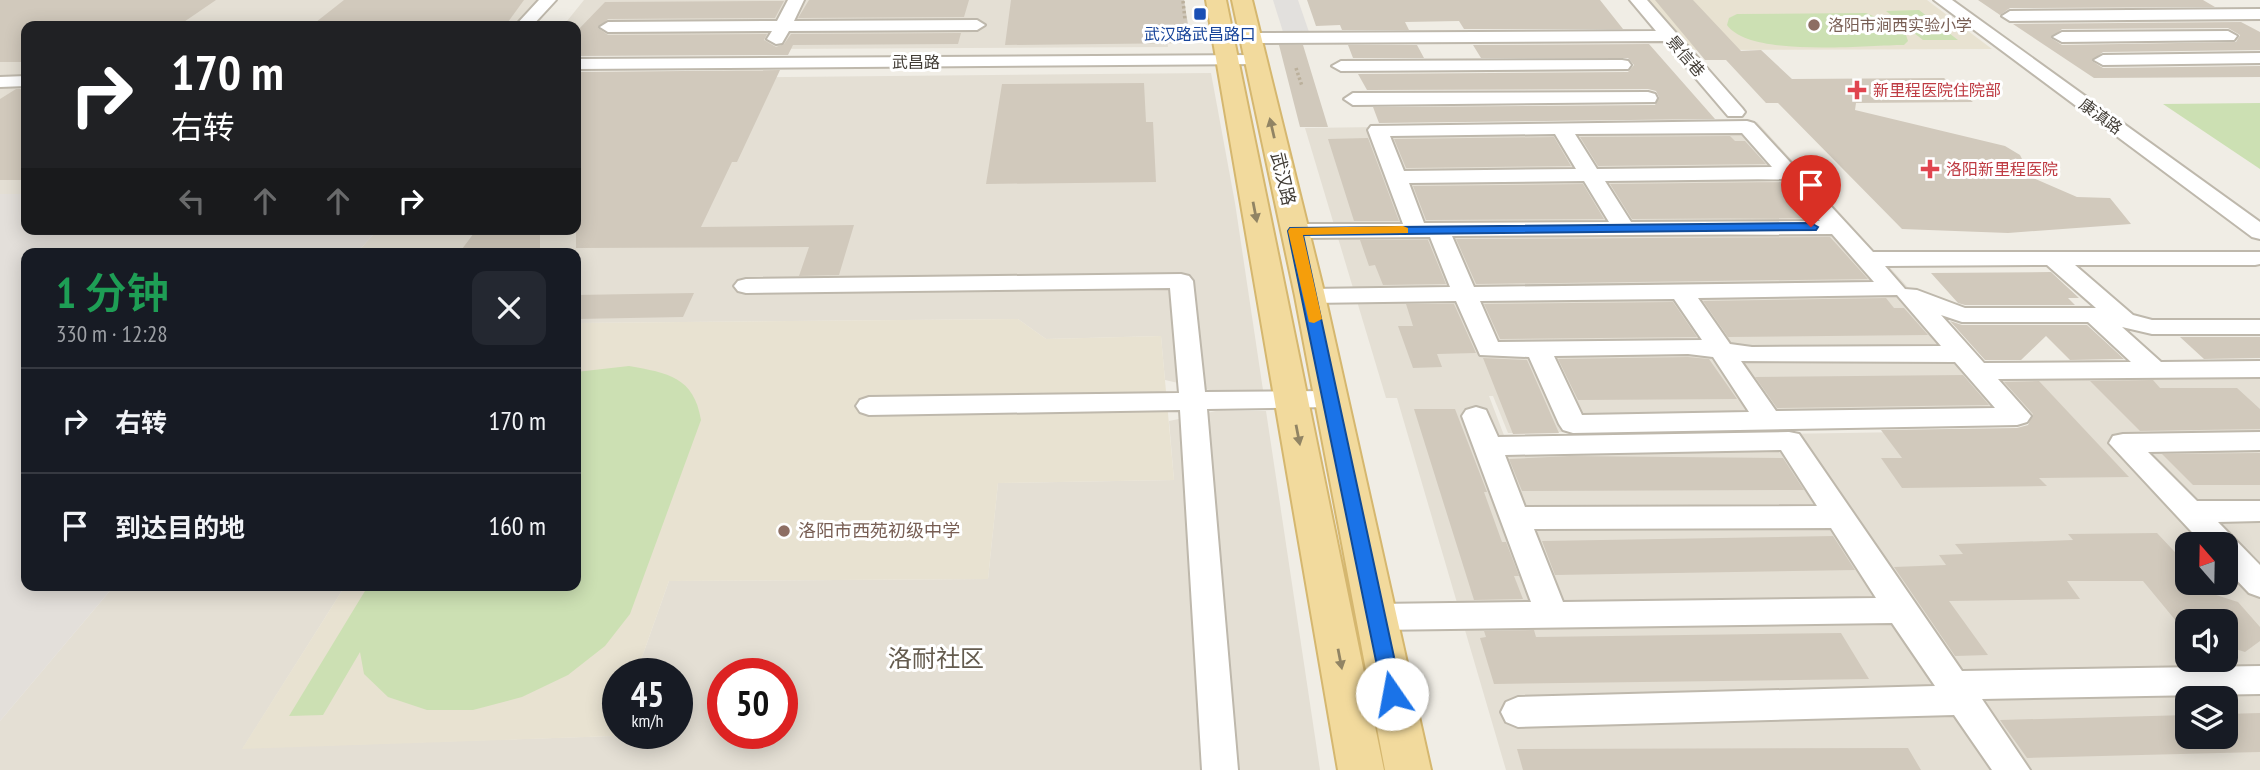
<!DOCTYPE html>
<html lang="zh">
<meta charset="utf-8">
<style>
body{margin:0;font-family:"PT Sans Narrow","Noto Sans SC",sans-serif;background:#242831;color:#f1f3f6;height:100vh;display:flex;flex-direction:column;font-size:26px;white-space:nowrap}
*{box-sizing:border-box;margin:0}
p{font-size:23px;color:#9ea1a6}
.icon{flex:none;width:38px;height:38px;fill:none;stroke:currentColor;stroke-width:2;stroke-linecap:round;stroke-linejoin:round}
.map{position:relative;flex:1;overflow:hidden}
.drawer{position:absolute;left:21px;top:248px;width:560px;height:343px;display:flex;flex-direction:column;background:#171b24;border-radius:14px;box-shadow:0 4px 18px #0003}
.drawer>*{flex:none}
.banner{position:absolute;left:21px;top:21px;width:560px;height:214px;border-radius:14px;box-shadow:0 4px 18px #0003;background:#202124;color:#fff;overflow:hidden}
.needle{width:46px;rotate:340deg}
.tools{position:absolute;left:2175px;top:532px;display:grid;gap:14px}
.tools a{display:grid;place-items:center;width:63px;height:63px;border-radius:14px;background:#171b24;box-shadow:0 4px 18px #0003;font-size:35px}
.speed{position:absolute;left:602px;top:658px;display:flex;gap:14px;font-size:35px;font-weight:700;text-align:center}
.speed>*{display:grid;place-content:center;width:91px;height:91px;border-radius:50%;background:#171b24;box-shadow:0 4px 18px #0003;line-height:1}
.speed small{font-size:18px;font-weight:400}
.speed .limit{border:10px solid #d22;background:#fff;color:#111}
.pin{position:absolute;display:grid;place-items:center;width:60px;height:60px;color:#fff;margin:-72px -30px;border-radius:50% 50% 50% 0;rotate:-45deg;box-shadow:0 0 7px #0007}
.pin .icon{rotate:45deg}
.me{position:absolute;width:77px;margin:-38px;rotate:348deg;stroke-linejoin:round;filter:drop-shadow(0 0 5px #0008)}
.turn{display:flex;align-items:center;gap:24px;height:147px;padding:0 35px;font-size:32px}
.turn .icon{width:91px;height:91px;stroke-width:2.5}
.turn b{display:block;font-size:49px;line-height:60px}
.lanes{display:flex;align-items:center;height:66px;padding:0 35px;background:#0003;justify-content:center;gap:35px;direction:ltr}
.lanes .off{opacity:.35}
.round{display:grid;place-items:center;flex:none;width:74px;height:74px;border-radius:14px;background:#242831}
.summary{display:flex;align-items:center;justify-content:space-between;height:119px;padding:0 35px}
h1{font-size:42px;font-weight:600;line-height:52px;color:#1e9e55}
ul{padding:0;list-style:none}
li{display:flex;align-items:center;gap:21px;height:105px;padding:0 35px;border-top:2px solid #363941}
li div{flex:1}
li b{display:block;font-size:26px}
li em{font-style:normal}
.map>svg:first-child{display:block}
.residential{fill:#e4dfd4;fill-rule:evenodd}
.industrial{fill:#e3dfda}
.education{fill:#e8e2d1}
.green{fill:#cce0b3}
.parking{fill:#e2e0dd}
.building{fill:#d1c9bc;fill-rule:evenodd}
.lines{fill:none;stroke-linecap:round;stroke-linejoin:round}
.minor-casing{stroke:#beb8ac;stroke-width:4}
.major-casing{stroke:#d5b76f;stroke-width:4}
.path{stroke:#bbb09c;stroke-width:3.5;stroke-dasharray:2.5 2.5;stroke-linecap:butt}
.minor{fill:#fff;fill-rule:evenodd}
.major{fill:#f2da9d;fill-rule:evenodd}
.oneway{fill:#918464}
.route{fill:#1a73e8;stroke:#114b97;stroke-width:2}
.slow{fill:#f59e0b}
.transit-dot{fill:#1a4fb4;stroke:#fff;stroke-width:2.5}
.education-dot{fill:#8d6e63;stroke:#fff;stroke-width:2.5}
.health-dot{fill:#e0444e;stroke:#fff;stroke-width:2.5}
.labels{text-anchor:middle;stroke-width:6;stroke-linejoin:round;paint-order:stroke}
.far-education-label{font-size:16px;fill:#785e54;stroke:#fff;text-anchor:start}
.far-transit-label{font-size:16px;fill:#164399;stroke:#fff}
.far-street-label{font-size:16px;fill:#423d36;stroke:#fff}
.far-health-label{font-size:16px;fill:#be3a42;stroke:#fff;text-anchor:start}
.street-label{font-size:18px;fill:#423d36;stroke:#fff}
.education-label{font-size:18px;fill:#785e54;stroke:#fff;text-anchor:start}
.near-quarter-label{font-size:24px;fill:#645b4e;stroke:#fff}
</style>
<div class="map">
<svg width="2260" height="770" viewBox="0 0 2260 770">
<rect width="100%" height="100%" fill="#f0ede5"/>
<path class="residential" d="M0,0h539l-25,26h-488v168h-26z
M584,0h580l4,47 -592,3v-24h-13z
M1211,73l24,130 28,187 -49,1 -49,-11 -4,-44 -115,3 -28,-20 -442,4v-69h-220l22,-25h198v-150z
M1757,122l242,265 -5,-8 266,-4v395h-754l-109,-372h-11l-81,-270zM1489,396h4l15,37 525,-10 6,7 -534,8zM2188,544h38v39h-38zM2188,621h38v39h-38zM2188,698h38v39h-38z
M1216,411h50l54,359h-1320v-49l114,-135h231l-102,162 371,-12 4,-9v6h59v-59h-41l33,-93 319,-2 10,-96 176,-3 -5,-59zM723,674h59v59h-59z"/>
<path class="industrial" d="M0,194h26v35h352l-22,25h-330v332h88l-114,135z"/>
<path class="education" d="M1648,0h279l65,49 -301,1z
M1018,319l28,20 115,-3 13,144 -176,3 -10,96 -319,2 -33,93h-18v53l-4,9 -372,13 103,-163h231v-263z"/>
<path class="green" d="M1919,10l39,30h-35l-37,-29z
M1866,13l38,16 4,12 -4,4c-39,0 -154,13 -177,-20l2,-7 8,-4z
M2260,103v66l-97,-65z
M629,366c39,7 65,11 72,54l-71,194 -25,32 -37,29 -46,22 -49,13h-46l-39,-13 -24,-23 -4,-22 -37,63 -34,1 79,-130h208v-214z"/>
<path class="parking" d="M1273,0h25l12,35h-26z"/>
<path class="building" d="M0,0h216l-38,26h-152v36h-26z
M344,0h180l-19,26h-194z
M809,0h160l-5,17 -166,1z
M1011,0h173l7,43 -186,2z
M1307,0h293l23,29h-159l-5,-8 -54,1 4,8h-67l-2,-5 -24,1z
M1655,0h38l48,51 20,-1 31,29 152,-1 29,24 -117,1 -1,7 150,36 15,9 11,22 46,20 33,1 21,26 -123,9 -106,-4 -124,-126h-12l-40,-43h-21z
M1978,0h225l12,7 -205,1 -10,7z
M784,1l-9,17 -167,1 -10,9 10,7 159,-1 -3,6 12,7 8,-3 7,-10 170,-1 -3,11 -165,1 -5,10 -212,1v-24l29,-30z
M2241,22l19,10v18l-157,2 -11,9 11,7 157,-2v11l-166,1 -81,-54zM2228,28l12,7 -4,7 -174,3 -11,-7 11,-9z
M1649,44l66,75 -336,4 -6,-16 282,-2 4,-8 -3,-6 -8,-2 -281,1 -9,-16 270,-2 6,-7 -6,-7h-147l-8,-13z
M1279,45h24l25,82h-28z
M1348,45h69l7,13h-71z
M780,70l-43,92h-5l-31,65 153,-2 -15,50 -40,1 10,-29 -233,1v-176z
M1144,83l2,39h7l3,60 -170,2 16,-100z
M16,89h10v91h-26v-81z
M1730,136l5,5h10l21,23 -168,2 -18,-29z
M1554,137l17,29 -165,2 -12,-29z
M1368,138l31,83h-45l-26,-82z
M1781,182l33,36 -182,1 -22,-35z
M1583,184l21,35 -178,1 -13,-34z
M477,229h63v20h-78z
M1830,237l38,42 -392,5 -20,-45z
M1360,240h68l18,44 -63,1 -8,-20 -6,1z
M2051,272l28,26h-11l7,7h-110l-7,-2 -27,-30z
M694,293l-11,24 -107,2v-24z
M1886,298l8,10h10l24,27 -200,2 -25,-36z
M1673,302l24,35 -197,2 -16,-35z
M1406,304h48l22,49 -39,1 5,13 -29,1 -15,-42h15z
M1950,321l12,4h125l37,34 -54,1 -24,-24 -25,24h-36z
M2180,337h80v21l-56,1z
M1688,357l21,2 28,40 -159,1 -20,-41z
M1483,358l44,2 32,73 -46,1z
M1963,375l26,30 -212,3 -22,-31z
M2153,380l7,8h77l23,21v20l-120,2 -50,-50z
M2039,381l90,96 -90,1 8,8 -145,2 -21,-30h21l-21,-28 136,-2 11,-3 5,-11 -29,-32z
M1414,409h41l32,83h-3l18,50h4l13,34h-5l9,23 -49,1z
M2260,453v32h-67l-31,-31z
M1569,456l214,2 21,32 -282,1 -13,-32z
M2157,533l31,33v20l50,16 22,25v14l-15,11 -19,-6v-25h-38l-2,12 -43,-52h-76l13,18 -131,2 39,54 -33,1 -61,-89 52,-2 -7,-10 24,-1 -8,-10 118,-4 -5,-6z
M1833,536l22,34 -300,5 -13,-34z
M1534,630l2,7 305,-4 28,46 -375,5 -14,-46 6,-1 -2,-6z
M2260,713v39l-233,6 -27,-38 188,-5v22h38v-23z
M1908,748l13,22h-398l-6,-21z"/>
<g class="lines">
<defs>
<path id="minor" d="M539,0h17l-24,26h-17z
M788,0h16l-10,21 183,-1 8,5 -8,5 -188,1 -7,12 -6,1 -9,-5 5,-8 -164,1 -8,-5 8,-5 169,-1z
M1630,0h17l95,108 3,4 -3,4h-14l-64,-75 -413,2 -9,-5 9,-5 405,-2z
M1934,0h18l308,222v17l-8,-2z
M2260,9v10l-250,2 -8,-5 8,-5z
M2228,31l9,5 -3,4 -172,2 -9,-5 9,-5z
M2260,53v10l-157,2 -9,-5 9,-5z
M1256,55l6,1 3,4 -3,4 -686,5v-10z
M1622,60l6,1 3,4 -3,4 -287,2 -9,-5 9,-5z
M26,76v10l-26,1v-10z
M1648,92l7,2 2,4 -2,4 -302,3 -9,-6 9,-6z
M1747,121l7,2 119,129h387v12l-5,1h-180l58,50 19,5h108v14h-108l-30,-7 39,35 99,-1v16l-262,2 33,37 -4,6 -10,3 -444,8 -10,-3 -4,-6 -30,-67 -49,-2 -24,-54 -146,2 -8,-2 -4,-5 4,-5 8,-2 140,-2 -20,-50 -135,1 -11,-7 11,-7h108l-35,-94 3,-4zM1742,133l30,34 -175,2 -22,-35zM1555,134l21,35 -172,2 -14,-35zM1783,179l37,42 -189,1 -26,-41zM1584,181l25,41 -185,1 -15,-40zM1832,234l42,48 -400,5 -22,-51zM2047,265l49,43h-131l-48,-18 -12,-1 -20,-23zM1897,295l44,51 -189,1 -22,-3 -32,-46zM1674,299l28,41 -204,2 -18,-41zM1941,315l21,7h126l43,40 -147,1zM1688,354l25,3 36,55 -167,3 -28,-59zM1741,361l214,1 40,46 -219,3z
M1181,274l8,2 4,5 12,111 126,-1 9,2 4,6 -4,6 -9,2 -124,2 31,361h-36l-22,-360 -311,5 -9,-3 -4,-6 4,-6 9,-3 310,-4 -9,-105 -424,5 -8,-2 -4,-5 4,-5 8,-2z
M1476,407l10,3 12,27 291,-5 10,2 163,237 298,-5v28l-278,5 48,71h-38l-38,-55 -436,12 -12,-5 -5,-10 5,-10 12,-5 417,-11 -43,-63 -516,7 -11,-4 -5,-9 5,-9 11,-4 155,-2 -69,-186 4,-6zM1781,450l36,56 -292,1 -20,-52zM1831,528l45,70 -313,4 -29,-73z
M2260,432v18l-112,2 49,49h63v20l-42,1 42,43v32l-11,-4 -23,-24v-25h-23l-94,-101 4,-7 10,-2z"/>
<path id="major" d="M1206,0h20l158,770h-46z
M1232,0h20l73,296 106,474h-46l-90,-474z"/>
</defs>
<use href="#minor" class="minor-casing"/>
<use href="#major" class="major-casing"/>
<path class="path" d="M1183,1l2,19
M1296,68l6,18"/>
<use href="#minor" class="minor"/>
<use href="#major" class="major"/>
</g>
<defs><path id="oneway-solid" d="M-6-.8H1V-3.2L6.5 0L1 3.2V.8H-6Z" transform="scale(1.75)"/></defs>
<g class="oneway">
<use href="#oneway-solid" transform="translate(1272 128) rotate(-103)"/>
<use href="#oneway-solid" transform="translate(1255 212) rotate(79)"/>
<use href="#oneway-solid" transform="translate(1298 435) rotate(79)"/>
<use href="#oneway-solid" transform="translate(1340 659) rotate(79)"/>
</g>
<path class="route" d="M1811,223l7,4 -2,3 -513,5 99,459 -3,6 -7,2 -8,-2 -96,-469 2,-3z"/>
<path class="slow" d="M1403,226l5,2v5l-105,2 19,84 -8,4 -5,-1 -21,-91 2,-3z"/>
<rect class="transit-dot" x="1193" y="7" width="14" height="14" rx="3.5"/>
<g class="education-dot">
<circle cx="1814" cy="25" r="7"/>
<circle cx="784" cy="531" r="7"/>
</g>
<g class="health-dot">
<path d="M1853.5 79.5h7v7h7v7h-7v7h-7v-7h-7v-7h7z"/>
<path d="M1926.5 158.5h7v7h7v7h-7v7h-7v-7h-7v-7h7z"/>
</g>
<g class="labels">
<g class="far-education-label">
<text x="1828" y="31">洛阳市涧西实验小学</text>
</g>
<g class="far-transit-label">
<text x="1200" y="40">武汉路武昌路口</text>
</g>
<g class="far-street-label">
<text transform="translate(1686 56) rotate(49)" y="6">景信巷</text>
<text x="916" y="68">武昌路</text>
<text transform="translate(2101 116) rotate(36)" y="6">康滇路</text>
</g>
<g class="far-health-label">
<text x="1873" y="96">新里程医院住院部</text>
<text x="1946" y="175">洛阳新里程医院</text>
</g>
<g class="street-label">
<text transform="translate(1283 179) rotate(77)" y="6">武汉路</text>
</g>
<g class="education-label">
<text x="798" y="537">洛阳市西苑初级中学</text>
</g>
<g class="near-quarter-label">
<text x="936" y="667">洛耐社区</text>
</g>
</g>
</svg>
<div class="tools">
<a><svg class="needle" viewBox="-14 -14 28 28"><path d="M0-13l5 13h-10z" fill="#e53935"/><path d="M0 13l5-13h-10z" fill="#9ea1a6"/></svg></a>
<a><svg class="icon" aria-label="sound" viewBox="0 0 24 24"><path d="M4 9h4l5-4v14l-5-4H4zM17 9q2 3 0 6"/></svg></a>
<a><svg class="icon" aria-label="layers" viewBox="0 0 24 24"><path d="M12 4l9 5-9 5-9-5zM3 14l9 5 9-5"/></svg></a>
</div>
<div class="speed"><div>45<small>km/h</small></div><div class="limit">50</div></div>
<div class="pin" style="left:1811px;top:227px;background:#d93025"><svg class="icon" aria-label="arrive" viewBox="0 0 24 24"><path d="M6 21V4h12l-3 4 3 4H6"/></svg></div>
<svg class="me" style="left:1392px;top:694px" viewBox="-20 -20 40 40"><circle r="19" fill="#fff"/><path d="M0-13L10 11 0 6-10 11z" fill="#1a73e8"/></svg>
<div class="banner">
<div class="turn"><svg class="icon" aria-label="right" viewBox="0 0 24 24"><path d="M7 20v-9h11M14 6l5 5-5 5"/></svg><div><b>170 m</b>右转</div></div>
<div class="lanes"><svg class="icon off" aria-label="left" viewBox="0 0 24 24"><path d="M17 20v-9H6M10 6l-5 5 5 5"/></svg><svg class="icon off" aria-label="ahead" viewBox="0 0 24 24"><path d="M12 20V5M6 11l6-6 6 6"/></svg><svg class="icon off" aria-label="ahead" viewBox="0 0 24 24"><path d="M12 20V5M6 11l6-6 6 6"/></svg><svg class="icon" aria-label="right" viewBox="0 0 24 24"><path d="M7 20v-9h11M14 6l5 5-5 5"/></svg></div>
</div>
<section class="drawer">
<div class="summary"><div><h1>1 分钟</h1><p>330 m · 12:28</p></div><a class="round"><svg class="icon" aria-label="close" viewBox="0 0 24 24"><path d="M6 6l12 12M18 6L6 18"/></svg></a></div>
<ul>
<li><svg class="icon" aria-label="right" viewBox="0 0 24 24"><path d="M7 20v-9h11M14 6l5 5-5 5"/></svg><div><b>右转</b></div><em>170 m</em></li>
<li><svg class="icon" aria-label="arrive" viewBox="0 0 24 24"><path d="M6 21V4h12l-3 4 3 4H6"/></svg><div><b>到达目的地</b></div><em>160 m</em></li>
</ul>
</section>
</div>
